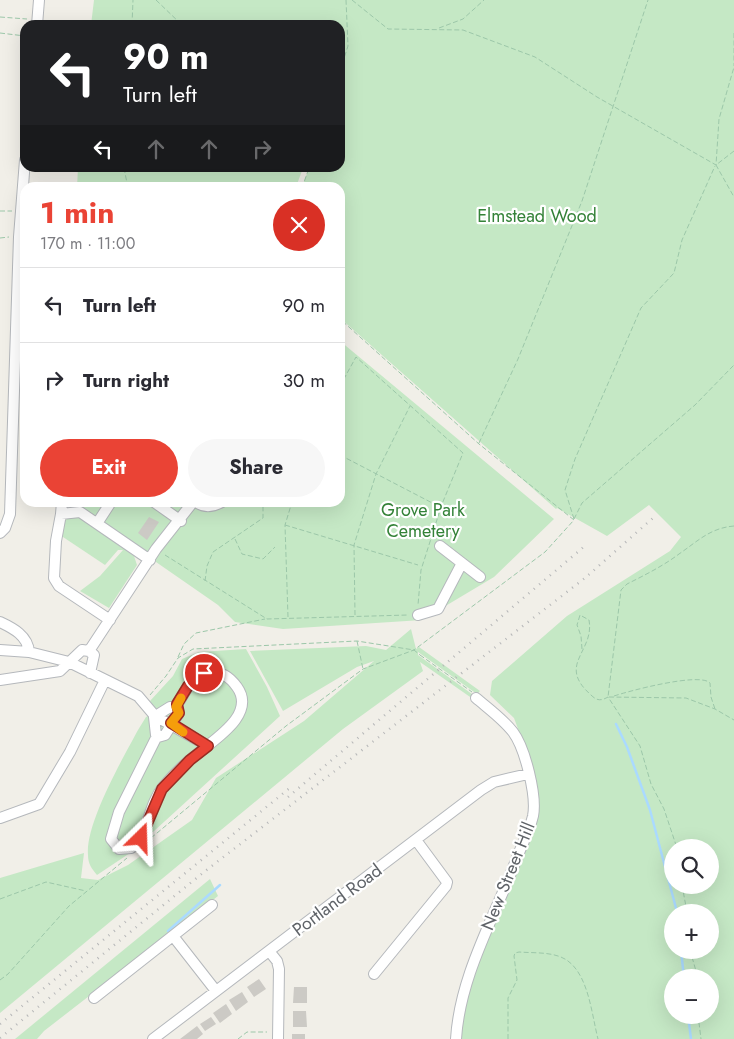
<!DOCTYPE html>
<meta charset="utf-8">
<style>
body{margin:0;font-family:Jost,sans-serif;background:#f7f7f7;color:#2b2b33;height:100vh;display:flex;flex-direction:column;font-size:19px;white-space:nowrap}
*{box-sizing:border-box;margin:0}
p{font-size:16px;color:#7c7c81}
.icon{flex:none;width:28px;height:28px;fill:none;stroke:currentColor;stroke-width:2;stroke-linecap:round;stroke-linejoin:round}
.map{position:relative;flex:1;overflow:hidden}
.details{position:absolute;left:20px;top:182px;width:325px;height:325px;display:flex;flex-direction:column;background:#fff;border-radius:15px;box-shadow:0 5px 20px #0002}
.details>*{flex:none}
.hud{position:absolute;left:20px;top:20px;width:325px;height:152px;border-radius:15px;box-shadow:0 5px 20px #0002;background:#202124;color:#fff;overflow:hidden}
.buttons{position:absolute;left:664px;top:839px;display:grid;gap:10px}
.buttons a{display:grid;place-items:center;width:55px;height:55px;border-radius:50%;background:#fff;box-shadow:0 5px 20px #0002;font-size:25px}
.pin{position:absolute;display:grid;place-items:center;width:42px;height:42px;color:#fff;margin:-21px;border:2px solid #fff;border-radius:50%;box-shadow:0 1px 5px #0007}
.me{position:absolute;width:55px;margin:-28px;rotate:22deg;stroke-linejoin:round;filter:drop-shadow(0 0 4px #0008)}
.turn{display:flex;align-items:center;gap:18px;height:105px;padding:0 20px;font-size:22px}
.turn .icon{width:65px;height:65px;stroke-width:2.5}
.turn b{display:block;font-size:35px;line-height:42px}
.lanes{display:flex;align-items:center;height:48px;padding:0 20px;background:#0003;justify-content:center;gap:25px;direction:ltr}
.lanes .off{opacity:.35}
.round{display:grid;place-items:center;flex:none;width:52px;height:52px;border-radius:26px;background:#f7f7f7}
.summary{display:flex;align-items:center;justify-content:space-between;height:85px;padding:0 20px}
h1{font-size:30px;font-weight:700;line-height:38px;color:#ea4335}
.action{display:flex;gap:10px;margin-top:auto;padding:10px 20px}
.action a{flex:1;height:58px;border-radius:30px;background:#ea4335;color:#fff;font-size:20px;font-weight:700;line-height:58px;text-align:center}
.action a+a{background:#f7f7f7;color:#2b2b33}
ul{padding:0;list-style:none}
li{display:flex;align-items:center;gap:15px;height:75px;padding:0 20px;border-top:1px solid #e1e1e2}
li div{flex:1}
li b{display:block;font-size:19px}
li em{font-style:normal}
.map>svg:first-child{display:block}
.green{fill:#c5e8c5;fill-rule:evenodd}
.lines{fill:none;stroke-linecap:round;stroke-linejoin:round}
.stream{stroke:#aadaff;stroke-width:2.5}
.building{fill:#cccac5}
.minor-casing{stroke:#b5b8bc;stroke-width:12}
.path{stroke:#9cc7a9;stroke-width:1;stroke-dasharray:5 2.5;stroke-linecap:butt}
.minor{stroke:#fff;stroke-width:10}
.rail{stroke:#b6b7b8;stroke-width:2.5;stroke-dasharray:1 6;stroke-linecap:butt}
.path-bridge{stroke:#9cc7a9;stroke-width:1;stroke-dasharray:5 2.5;stroke-linecap:butt}
.route-casing{stroke:#982c22;stroke-width:12}
.route{stroke:#ea4335;stroke-width:9}
.slow{stroke:#f59e0b;stroke-width:9}
.labels{text-anchor:middle;stroke-width:4.5;stroke-linejoin:round;paint-order:stroke}
.park-label{font-size:18px;fill:#348238;stroke:#fff}
.street-label{font-size:18px;fill:#5f6368;stroke:#fff}
</style>
<div class="map">
<svg width="734" height="1039" viewBox="0 0 734 1039">
<rect width="100%" height="100%" fill="#f1efe8"/>
<path class="green" d="M94,0h640v1039h-276l10,-51 68,-177 -15,-74 -7,-19 -24,-23 2,-14 75,-65 103,-65 11,-14 -32,-32 -42,31 -50,-28 -1,1 -216,-191v-130l-38,-1 7,-19h31v-97l2,-8 -2,5v-43h-249zM672,848h38v37h-38zM672,912h38v38h-38zM672,978h38v37h-38z
M78,168h225l-7,19h-219z
M340,341l214,178 -60,58 -72,43 -139,9 -48,-7 -17,-17 -75,-52 -16,-2 7,5 3,9 -28,43 -29,-17 20,-15 23,-26h-5l-13,15 -45,-30 2,-14 24,-9 -6,-9 260,-1z
M411,629l5,20 3,-2 61,44 -3,3 -59,-42v3l58,42 -3,2 -53,-37 3,9 -80,58 -343,284v-135l84,-25 -3,25 17,2 30,-15 64,-45 24,-42 88,-57 70,-60 -17,6 -74,44 -33,-60 116,-5 20,4z
M246,649l21,38 13,29 -150,137 -33,22c-5,-6 -9,-11 -9,-20 -3,-31 35,-97 50,-125l8,-13 9,-5 -5,-11 23,-25 9,-17 17,-7z
M210,879l8,17 -174,135 -7,8h-22z"/>
<g class="lines">
<path class="stream" d="M616,724l11,23 23,63 27,102
M168,931l52,-46
M681,950l3,28
M688,1015l3,24"/>
</g>
<path class="building" d="M149,517l10,5 -12,18 -9,-7z
M259,979l7,10 -12,8 -7,-10z
M294,987h13v16h-14z
M242,992l6,10 -12,9 -7,-11z
M226,1004l6,10 -12,9 -7,-10z
M293,1011h13l1,16h-14z
M211,1017l5,7 -11,7 -5,-7z
M197,1026l6,8 -6,5h-17z
M292,1034h13v5h-13z"/>
<g class="lines">
<defs>
<path id="minor" d="M37,25l2,-25
M62,502l-1,12 19,-2 70,48
M154,502l27,19
M196,502c8,6 17,5 26,0
M61,514l-5,27 -2,37 5,8 51,34
M98,522l13,-20
M0,533l5,-5 5,-14 9,-277 6,-77
M440,546l40,31
M418,615l20,-6 24,-46
M0,622c13,6 28,14 29,30
M0,650l29,2 40,10 69,34 17,20 53,30
M89,651l67,-102 37,-47
M0,680l60,-9 22,-21 7,1 5,4 -4,18
M170,707l7,1 2,5 -14,22 -7,2 -2,-2 -2,-18z
M157,736l-38,76 -8,27 8,10 12,-1 7,-5c11,-18 12,-40 25,-56 10,-12 21,-23 33,-32 17,-15 61,-40 41,-68 -8,-11 -15,-15 -29,-15l-17,10 -15,25
M0,818l39,-14 31,-52 35,-72
M173,936l43,55
M269,951l8,10 2,8 -1,70
M374,974l72,-88 1,-4 -31,-42
M94,998l118,-93
M153,1039l328,-249 13,-8 34,-8
M456,1039c4,-65 40,-124 62,-184 5,-12 12,-26 15,-39 4,-20 -8,-68 -20,-84 -10,-13 -24,-23 -37,-34"/>
</defs>
<use href="#minor" class="minor-casing"/>
<path class="path" d="M156,0l26,25
M352,0l36,29 75,1 72,27 62,40 119,68 3,-46 15,-52
M0,17l27,2
M132,25l1,-25
M439,28l24,-9 21,-19
M0,33l25,3
M734,33v33
M340,71l8,-25 -2,-46
M734,151l-18,14 18,32
M124,168l4,20
M302,188l7,-20
M0,211h12
M0,238l9,-1
M340,386l16,-29 107,96 -21,51 -21,66 -3,35
M479,443l39,-84 64,-158 66,-201
M340,455l100,52
M574,519l-9,-29 10,-31 66,-151 33,-35 8,-33 33,-74
M574,519l8,-16 113,-98 39,-40
M285,525l133,40
M734,526c-24,2 -36,15 -55,28 -16,12 -34,21 -52,30l-6,6 -13,107 78,1 29,11 19,11
M235,539l7,15 21,5 12,-12
M165,555l102,64 141,-4
M205,581l2,-15 6,-14 50,-34v-16
M355,615l-1,-70 22,-71 34,-68
M288,617l-3,-92 7,-23
M357,641l6,28
M582,649l-1,-13 -4,-11 3,-10 9,5c6,32 -33,44 2,75 6,6 10,6 17,2l32,49 11,38 13,25 13,39
M178,657l6,-13 12,-11 69,-14
M150,695l16,-19 12,-18 15,-9 164,-8 57,9 6,5
M614,696c15,-5 86,-24 96,-13l1,14 4,12
M151,838l135,-112 77,-57 51,-19 131,-98 29,-32 -95,-76 -139,-125
M682,885l5,27
M0,899l46,-17 40,9
M690,950l8,28
M0,980l8,-6 61,-68 58,-48
M698,1015l3,24
M238,1039l9,-7h20
M508,1039v-41l9,-18 -3,-24 1,-3 4,-1c12,1 27,0 39,4 30,9 33,56 40,83"/>
<use href="#minor" class="minor"/>
<path class="rail" d="M288,797l298,-252
M0,1024l291,-237
M0,1038l204,-166 381,-294 68,-60"/>
<path class="path-bridge" d="M420,655l52,37"/>
</g>
<g class="lines">
<defs>
<path id="route" d="M141,838l21,-49 28,-29 18,-14 -37,-23 8,-10 -2,-9 11,-18 16,-13"/>
</defs>
<use href="#route" class="route-casing"/>
<use href="#route" class="route"/>
<path class="slow" d="M181,698l-5,9 3,6 -8,10 12,9"/>
</g>
<g class="labels">
<g class="park-label">
<text x="537" y="222">Elmstead Wood</text>
<text x="423" y="516">Grove Park<tspan x="423" dy="21">Cemetery</tspan></text>
</g>
<g class="street-label">
<text transform="translate(508 876) rotate(-68)" y="6">New Street Hill</text>
<text transform="translate(337 900) rotate(-37)" y="6">Portland Road</text>
</g>
</g>
</svg>
<div class="buttons">
<a><svg class="icon" aria-label="search" viewBox="0 0 24 24"><circle cx="10" cy="10" r="6"/><path d="M15 15l6 6"/></svg></a>
<a>+</a>
<a>−</a>
</div>
<div class="pin" style="left:204px;top:673px;background:#d93025"><svg class="icon" aria-label="arrive" viewBox="0 0 24 24"><path d="M6 21V4h12l-3 4 3 4H6"/></svg></div>
<svg class="me" style="left:141px;top:838px" viewBox="-20 -20 40 40"><path d="M0-17L14 15 0 8-14 15z" fill="#ea4335" stroke="#fff" stroke-width="4"/></svg>
<div class="hud">
<div class="turn"><svg class="icon" aria-label="left" viewBox="0 0 24 24"><path d="M17 20v-9H6M10 6l-5 5 5 5"/></svg><div><b>90 m</b>Turn left</div></div>
<div class="lanes"><svg class="icon" aria-label="left" viewBox="0 0 24 24"><path d="M17 20v-9H6M10 6l-5 5 5 5"/></svg><svg class="icon off" aria-label="ahead" viewBox="0 0 24 24"><path d="M12 20V5M6 11l6-6 6 6"/></svg><svg class="icon off" aria-label="ahead" viewBox="0 0 24 24"><path d="M12 20V5M6 11l6-6 6 6"/></svg><svg class="icon off" aria-label="right" viewBox="0 0 24 24"><path d="M7 20v-9h11M14 6l5 5-5 5"/></svg></div>
</div>
<section class="details">
<div class="summary"><div><h1>1 min</h1><p>170 m · 11:00</p></div><a class="round" style="background:#d93025;color:#fff"><svg class="icon" aria-label="close" viewBox="0 0 24 24"><path d="M6 6l12 12M18 6L6 18"/></svg></a></div>
<ul>
<li><svg class="icon" aria-label="left" viewBox="0 0 24 24"><path d="M17 20v-9H6M10 6l-5 5 5 5"/></svg><div><b>Turn left</b></div><em>90 m</em></li>
<li><svg class="icon" aria-label="right" viewBox="0 0 24 24"><path d="M7 20v-9h11M14 6l5 5-5 5"/></svg><div><b>Turn right</b></div><em>30 m</em></li>
</ul>
<div class="action"><a>Exit</a><a>Share</a></div>
</section>
</div>
